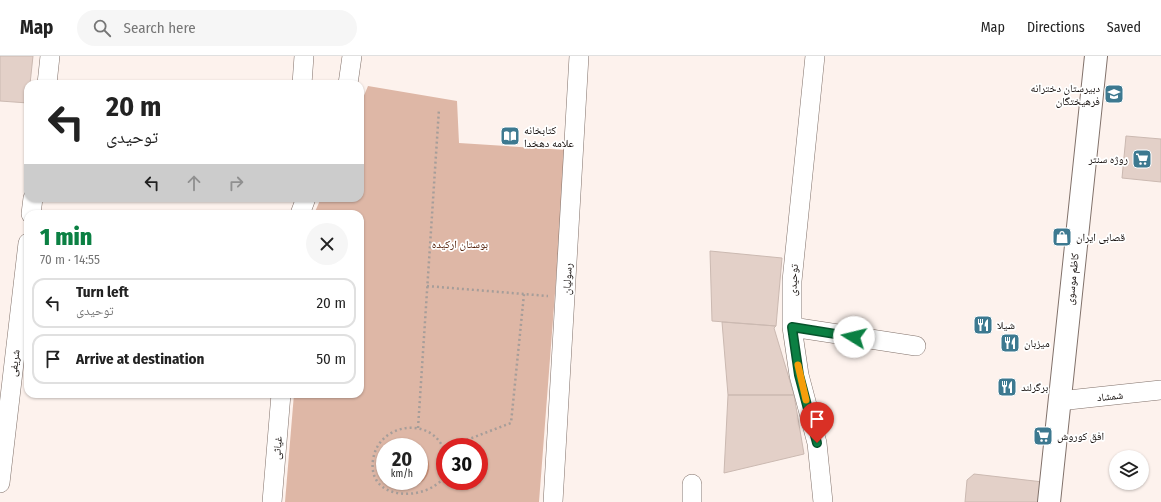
<!DOCTYPE html>
<meta charset="utf-8">
<style>
body{margin:0;font-family:"Fira Sans Condensed","Noto Naskh Arabic",sans-serif;background:#f6f6f6;color:#222;height:100vh;display:flex;flex-direction:column;font-size:15px;white-space:nowrap}
*{box-sizing:border-box;margin:0}
p{font-size:13px;color:#767676}
.icon{flex:none;width:22px;height:22px;fill:none;stroke:currentColor;stroke-width:2;stroke-linecap:round;stroke-linejoin:round}
.map{position:relative;flex:1;overflow:hidden}
.sheet{position:absolute;left:24px;top:154px;width:340px;height:188px;display:flex;flex-direction:column;background:#fff;border-radius:12px;box-shadow:0 1px 3px #0004}
.sheet>*{flex:none}
.guide{position:absolute;left:24px;top:24px;width:340px;height:122px;border-radius:12px;box-shadow:0 1px 3px #0004;background:#fff;color:#222;overflow:hidden}
.controls{position:absolute;left:1109px;top:394px;display:grid;gap:8px}
.controls a{display:grid;place-items:center;width:40px;height:40px;border-radius:50%;background:#fff;box-shadow:0 1px 3px #0004;font-size:20px}
.speed{position:absolute;left:376px;top:382px;display:flex;gap:8px;font-size:20px;font-weight:700;text-align:center}
.speed>*{display:grid;place-content:center;width:52px;height:52px;border-radius:50%;background:#fff;box-shadow:0 1px 3px #0004;line-height:1}
.speed small{font-size:10px;font-weight:400}
.speed .limit{border:6px solid #d22;background:#fff;color:#111}
.pin{position:absolute;display:grid;place-items:center;width:34px;height:34px;color:#fff;margin:-41px -17px;border-radius:50% 50% 50% 0;rotate:-45deg;box-shadow:0 0 4px #0007}
.pin .icon{rotate:45deg}
.me{position:absolute;width:44px;margin:-22px;rotate:279deg;stroke-linejoin:round;filter:drop-shadow(0 0 3px #0008)}
.turn{display:flex;align-items:center;gap:14px;height:84px;padding:0 16px;font-size:18px}
.turn .icon{width:52px;height:52px;stroke-width:2.5}
.turn b{display:block;font-size:28px;line-height:34px}
.lanes{display:flex;align-items:center;height:38px;padding:0 16px;background:#0003;justify-content:center;gap:20px;direction:ltr}
.lanes .off{opacity:.35}
.round{display:grid;place-items:center;flex:none;width:42px;height:42px;border-radius:21px;background:#f6f6f6}
.headline{display:flex;align-items:center;justify-content:space-between;height:68px;padding:0 16px}
h1{font-size:24px;font-weight:800;line-height:30px;color:#0b8043}
ul{padding:0;list-style:none}
li{display:flex;align-items:center;gap:12px;height:50px;margin:0 8px 6px;padding:0 8px;border:2px solid #e0e0e0;border-radius:12px}
li div{flex:1}
li b{display:block;font-size:15px}
li em{font-style:normal}
header{display:flex;align-items:center;gap:24px;box-sizing:border-box;height:56px;padding:0 20px;background:#fff;border-bottom:1px solid #e0e0e0}
header strong{font-size:19px}
nav{display:flex;gap:22px;margin-inline-start:auto;font-size:14px}
.search{width:280px;height:36px;background:#f6f6f6;display:flex;align-items:center;gap:10px;box-sizing:border-box;padding:0 14px;border-radius:22px;color:#767676;font-size:15px}
.map>svg:first-child{display:block}
.green{fill:#deb7a6;fill-rule:evenodd}
.water{fill:#d2967c}
.building{fill:#e3d0c8;stroke:#cbb9b1}
.lines{fill:none;stroke-linecap:round;stroke-linejoin:round}
.minor-casing{stroke:#81716a;stroke-width:20}
.secondary-casing{stroke:#81716a;stroke-width:24}
.path{stroke:#a69d99;stroke-width:2.5;stroke-dasharray:2 3;stroke-linecap:butt}
.minor{stroke:#fff;stroke-width:19}
.secondary{stroke:#fff;stroke-width:22}
.route-casing{stroke:#07532c;stroke-width:10}
.route{stroke:#0b8043;stroke-width:7}
.slow{stroke:#f59e0b;stroke-width:7}
.labels{text-anchor:middle;stroke-width:3.5;stroke-linejoin:round;paint-order:stroke}
.poi-label{font-size:11px;fill:#110b09;stroke:#fff;text-anchor:start}
.park-label{font-size:11px;fill:#4e1900;stroke:#fff}
.street-label{font-size:11px;fill:#110b09;stroke:#fff}
</style>
<header>
<strong>Map</strong>
<div class="search"><svg class="icon" aria-label="search" viewBox="0 0 24 24"><circle cx="10" cy="10" r="6"/><path d="M15 15l6 6"/></svg>Search here</div>
<nav><a>Map</a><a>Directions</a><a>Saved</a></nav>
</header>
<div class="map">
<svg width="1161" height="446" viewBox="0 0 1161 446">
<rect width="100%" height="100%" fill="#fdf2ed"/>
<path class="green" d="M368,30l89,15 2,42 107,7 -27,352h-254l9,-108h66v-180h-46l7,-16h39v-93zM385,391h34v34h-34zM445,391h34v34h-34z"/>
<path class="water" d="M419,394c24,14 2,49 -22,31h22z"/>
<path class="building" d="M0,0h33l-3,28h-2v19l-28,-2z
M1126,80l35,3v43l-39,-4z
M710,195l72,7 -6,68 -64,-5z
M722,266l54,4 -2,2 20,67h-66z
M728,339h66l10,59 -80,19z
M974,418l69,8 -2,20h-76l2,-22z"/>
<g class="lines">
<defs>
<path id="minor" d="M815,0l-23,225v46l7,48 18,68 6,59
M47,28l3,-28
M302,28l2,-28
M348,28l4,-28
M31,158l2,-16
M300,158l6,-16
M792,271l124,19
M1059,345l102,-11
M0,427l28,-240
M272,446l9,-108
M553,446l26,-446
M692,446v-18"/>
<path id="secondary" d="M1049,446l47,-446"/>
</defs>
<use href="#minor" class="minor-casing"/>
<use href="#secondary" class="secondary-casing"/>
<path class="path" d="M427,230l121,10
M418,372l21,-319
M448,391l63,-24 13,-129
M445,397c-11,-38 -67,-31 -72,7 -6,42 54,42 72,16"/>
<use href="#minor" class="minor"/>
<use href="#secondary" class="secondary"/>
</g>
<g class="lines">
<defs>
<path id="route" d="M817,387l-18,-68 -7,-48 62,10"/>
</defs>
<use href="#route" class="route-casing"/>
<use href="#route" class="route"/>
<path class="slow" d="M798,309l8,35"/>
</g>
<defs>
<symbol id="school-square" viewBox="-11 -11 22 22"><rect x="-9" y="-9" width="18" height="18" rx="4" fill="#3d7990" stroke="#fff"/><path d="M0-5L7-2L0 1L-7-2ZM-4 1L0 2.5L4 1V4Q0 6-4 4Z" fill="#fff"/></symbol>
<symbol id="library-square" viewBox="-11 -11 22 22"><rect x="-9" y="-9" width="18" height="18" rx="4" fill="#3d7990" stroke="#fff"/><path d="M-6-4Q-3-5.5-.7-3.5V5Q-3 3-6 4ZM6-4Q3-5.5 .7-3.5V5Q3 3 6 4Z" fill="#fff"/></symbol>
<symbol id="supermarket-square" viewBox="-11 -11 22 22"><rect x="-9" y="-9" width="18" height="18" rx="4" fill="#3d7990" stroke="#fff"/><path d="M-6-5.5h2.5l.6 2H6L4.5 2H-2.5L-4.4-4H-6ZM-1.5 3.2a1.3 1.3 0 1 0 .1 0ZM3 3.2a1.3 1.3 0 1 0 .1 0Z" fill="#fff"/></symbol>
<symbol id="shop-square" viewBox="-11 -11 22 22"><rect x="-9" y="-9" width="18" height="18" rx="4" fill="#3d7990" stroke="#fff"/><path d="M-5-2.5h2.3a2.7 3.5 0 0 1 5.4 0H5L5.5 6h-11ZM-1.5-2.5h3a1.5 2.3 0 0 0-3 0Z" fill="#fff"/></symbol>
<symbol id="restaurant-square" viewBox="-11 -11 22 22"><rect x="-9" y="-9" width="18" height="18" rx="4" fill="#3d7990" stroke="#fff"/><path d="M-5-6h1v4h1v-4h1v4h1v-4h1v5L-1.5 .5V6h-2V.5L-5-1ZM5-6V6H3V1.5H1.5Q1.5-4 5-6Z" fill="#fff"/></symbol>
</defs>
<g fill-rule="evenodd">
<use href="#school-square" x="1103" y="27" width="22" height="22"/>
<use href="#library-square" x="499" y="69" width="22" height="22"/>
<use href="#supermarket-square" x="1131" y="92" width="22" height="22"/>
<use href="#shop-square" x="1051" y="170" width="22" height="22"/>
<use href="#restaurant-square" x="972" y="258" width="22" height="22"/>
<use href="#restaurant-square" x="999" y="276" width="22" height="22"/>
<use href="#restaurant-square" x="996" y="320" width="22" height="22"/>
<use href="#supermarket-square" x="1032" y="369" width="22" height="22"/>
</g>
<g class="labels">
<g class="poi-label">
<text x="1100" y="36" text-anchor="end">دبیرستان دخترانه<tspan x="1100" dy="13">فرهیختگان</tspan></text>
<text x="524" y="78">کتابخانه<tspan x="524" dy="13">علامه دهخدا</tspan></text>
<text x="1128" y="107" text-anchor="end">روژه سنتر</text>
<text x="1076" y="185">قصابی ایران</text>
<text x="997" y="273">شیلا</text>
<text x="1024" y="291">میزبان</text>
<text x="1021" y="335">برگرلند</text>
<text x="1057" y="384">افق کوروش</text>
</g>
<g class="park-label">
<text x="460" y="192">بوستان ارکیده</text>
</g>
<g class="street-label">
<text transform="translate(567 223) rotate(-87)" y="4">رسولیان</text>
<text transform="translate(1072 223) rotate(-84)" y="4">کاظم موسوی</text>
<text transform="translate(793 224) rotate(-87)" y="4">توحیدی</text>
<text transform="translate(14 307) rotate(-83)" y="4">شریفی</text>
<text transform="translate(1110 340) rotate(-6)" y="4">شمشاد</text>
<text transform="translate(277 392) rotate(-85)" y="4">غیاثی</text>
</g>
</g>
</svg>
<div class="controls">
<a><svg class="icon" aria-label="layers" viewBox="0 0 24 24"><path d="M12 4l9 5-9 5-9-5zM3 14l9 5 9-5"/></svg></a>
</div>
<div class="speed"><div>20<small>km/h</small></div><div class="limit">30</div></div>
<div class="pin" style="left:817px;top:387px;background:#d93025"><svg class="icon" aria-label="arrive" viewBox="0 0 24 24"><path d="M6 21V4h12l-3 4 3 4H6"/></svg></div>
<svg class="me" style="left:854px;top:281px" viewBox="-20 -20 40 40"><circle r="19" fill="#fff"/><path d="M0-13L10 11 0 6-10 11z" fill="#0b8043"/></svg>
<div class="guide">
<div class="turn"><svg class="icon" aria-label="left" viewBox="0 0 24 24"><path d="M17 20v-9H6M10 6l-5 5 5 5"/></svg><div><b>20 m</b>توحیدی</div></div>
<div class="lanes"><svg class="icon" aria-label="left" viewBox="0 0 24 24"><path d="M17 20v-9H6M10 6l-5 5 5 5"/></svg><svg class="icon off" aria-label="ahead" viewBox="0 0 24 24"><path d="M12 20V5M6 11l6-6 6 6"/></svg><svg class="icon off" aria-label="right" viewBox="0 0 24 24"><path d="M7 20v-9h11M14 6l5 5-5 5"/></svg></div>
</div>
<section class="sheet">
<div class="headline"><div><h1>1 min</h1><p>70 m · 14:55</p></div><a class="round"><svg class="icon" aria-label="close" viewBox="0 0 24 24"><path d="M6 6l12 12M18 6L6 18"/></svg></a></div>
<ul>
<li><svg class="icon" aria-label="left" viewBox="0 0 24 24"><path d="M17 20v-9H6M10 6l-5 5 5 5"/></svg><div><b>Turn left</b><p>توحیدی</p></div><em>20 m</em></li>
<li><svg class="icon" aria-label="arrive" viewBox="0 0 24 24"><path d="M6 21V4h12l-3 4 3 4H6"/></svg><div><b>Arrive at destination</b></div><em>50 m</em></li>
</ul>
</section>
</div>
